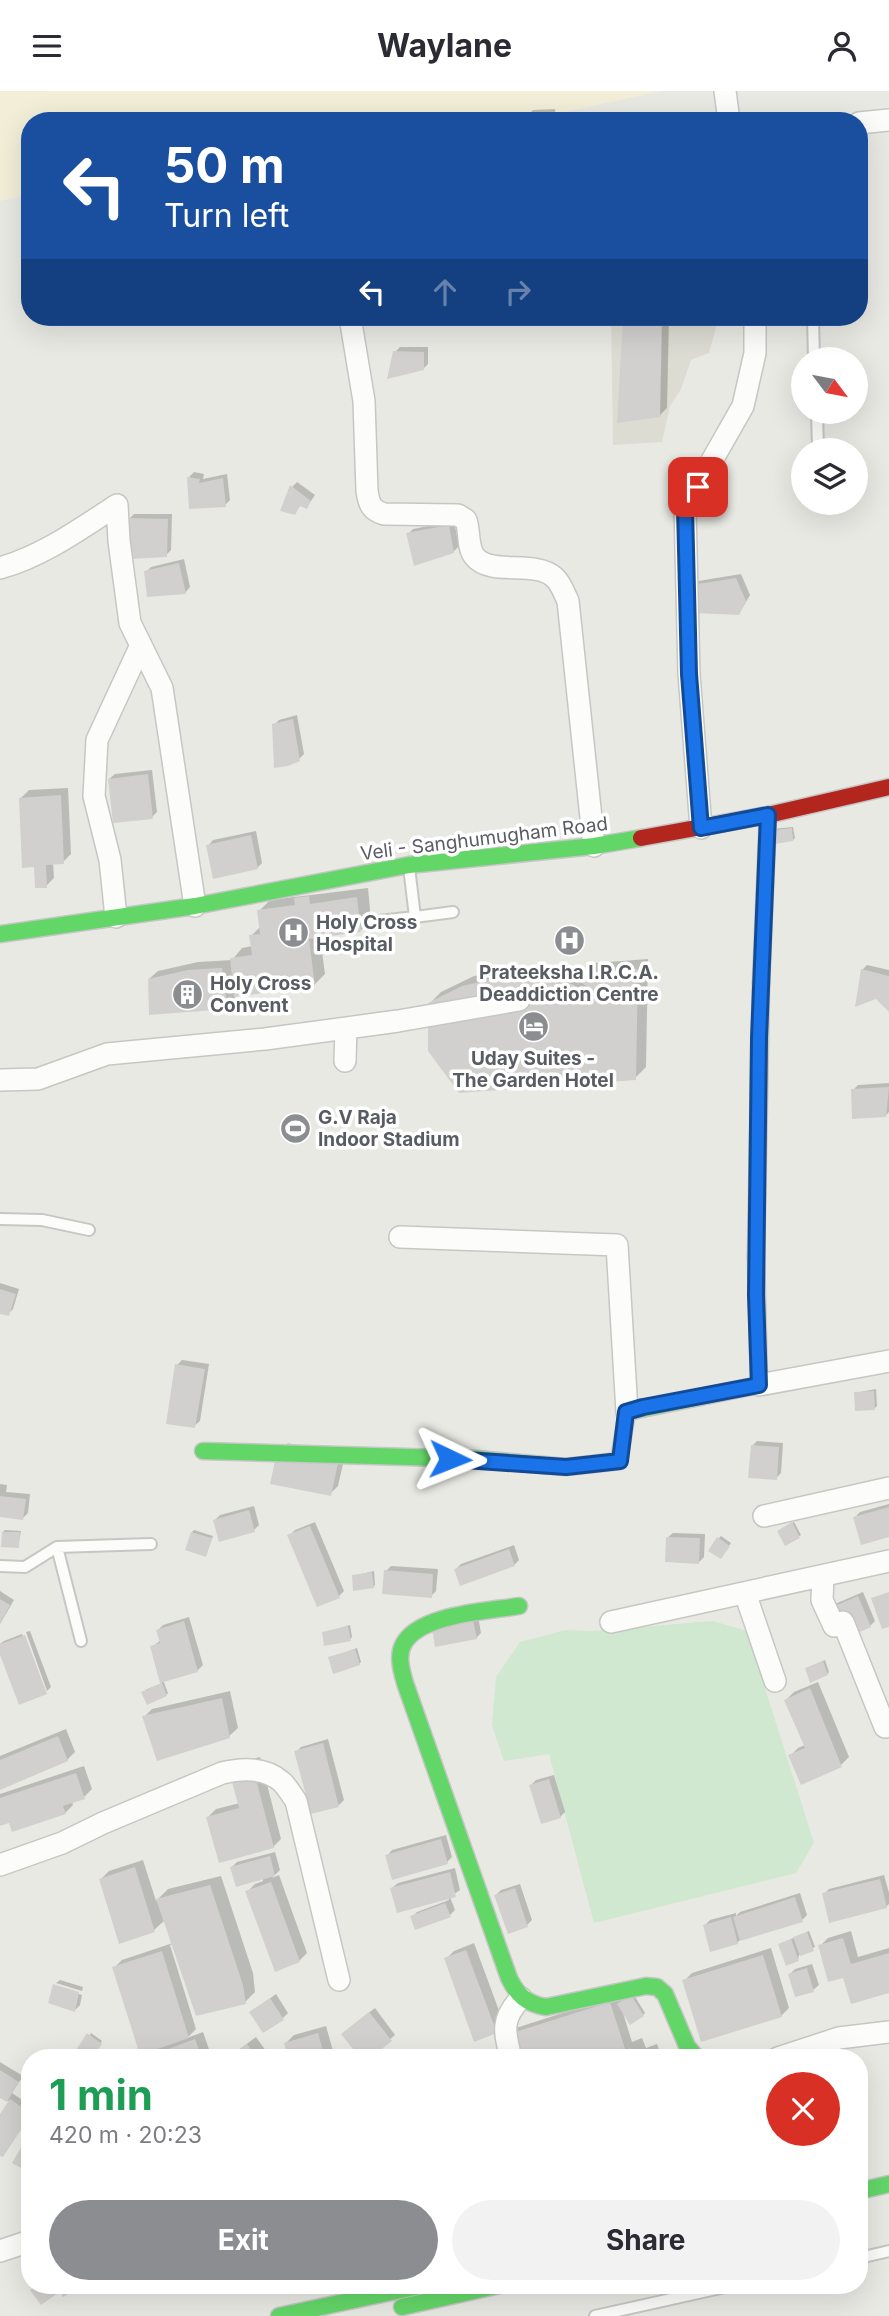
<!DOCTYPE html>
<meta charset="utf-8">
<style>
body{margin:0;font-family:Inter,sans-serif;background:#f2f2f3;color:#2b2b33;height:100vh;display:flex;flex-direction:column;font-size:26px;white-space:nowrap}
*{box-sizing:border-box;margin:0}
p{font-size:23px;color:#7c7c81}
.icon{flex:none;width:38px;height:38px;fill:none;stroke:currentColor;stroke-width:2;stroke-linecap:round;stroke-linejoin:round}
.map{position:relative;flex:1;overflow:hidden}
.details{position:absolute;left:21px;top:1958px;width:847px;height:245px;display:flex;flex-direction:column;background:#fff;border-radius:28px;box-shadow:0 7px 28px #0002}
.details>*{flex:none}
.hud{position:absolute;left:21px;top:21px;width:847px;height:214px;border-radius:28px;box-shadow:0 7px 28px #0002;background:#1a4fa0;color:#fff;overflow:hidden}
.needle{width:46px;rotate:122deg}
.buttons{position:absolute;left:791px;top:256px;display:grid;gap:14px}
.buttons a{display:grid;place-items:center;width:77px;height:77px;border-radius:50%;background:#fff;box-shadow:0 7px 28px #0002;font-size:35px}
.pin{position:absolute;display:grid;place-items:center;width:60px;height:60px;color:#fff;margin:-30px;border-radius:14px;box-shadow:0 4px 10px #0006}
.me{position:absolute;width:77px;margin:-38px;rotate:92deg;stroke-linejoin:round;filter:drop-shadow(0 0 5px #0008)}
.turn{display:flex;align-items:center;gap:24px;height:147px;padding:0 28px;font-size:32px}
.turn .icon{width:91px;height:91px;stroke-width:2.5}
.turn b{display:block;font-size:49px;line-height:60px}
.lanes{display:flex;align-items:center;height:66px;padding:0 28px;background:#0003;justify-content:center;gap:35px;direction:ltr}
.lanes .off{opacity:.35}
.round{display:grid;place-items:center;flex:none;width:74px;height:74px;border-radius:37px;background:#f2f2f3}
.overview{display:flex;align-items:center;justify-content:space-between;height:119px;padding:0 28px}
h1{font-size:42px;font-weight:700;line-height:52px;color:#1e9e55}
.cta{display:flex;gap:14px;margin-top:auto;padding:14px 28px}
.cta a{flex:1;height:80px;border-radius:42px;background:#8b8d90;color:#fff;font-size:28px;font-weight:700;line-height:80px;text-align:center}
.cta a+a{background:#f2f2f3;color:#2b2b33}
header{display:flex;justify-content:space-between;align-items:center;height:91px;padding:0 28px;background:#fff;font-size:32px;font-weight:700}
.map>svg:first-child{display:block}
.education{fill:#dddcd3}
.green{fill:#d0e7d0}
.sand{fill:#f2eed8}
.shadow{fill:#0003}
.building{fill:#d1d0ce}
.lines{fill:none;stroke-linecap:round;stroke-linejoin:round}
.lane-casing{stroke:#c6c6c4;stroke-width:14}
.street-casing{stroke:#c6c6c4;stroke-width:24}
.fast-casing{stroke:#c6c6c6;stroke-width:19}
.slow-casing{stroke:#c6c6c6;stroke-width:19}
.jam-casing{stroke:#c6c6c6;stroke-width:19}
.lane{stroke:#fcfcfb;stroke-width:10}
.street{stroke:#fcfcfb;stroke-width:21}
.fast{stroke:#63d668;stroke-width:16}
.slow{stroke:#ff974d;stroke-width:16}
.jam{stroke:#b3261e;stroke-width:16}
.route-casing{stroke:#114b97;stroke-width:18}
.route{stroke:#1a73e8;stroke-width:12}
.labels{text-anchor:middle;stroke-width:7;stroke-linejoin:round;paint-order:stroke}
.street-label{font-size:19px;fill:#595c62;stroke:#fff}
.poi-label{font-size:19px;font-weight:bold;fill:#595c62;stroke:#fff;text-anchor:start}
</style>
<header><svg class="icon" aria-label="menu" viewBox="0 0 24 24"><path d="M4 6h16M4 12h16M4 18h16"/></svg>Waylane<svg class="icon" aria-label="person" viewBox="0 0 24 24"><circle cx="12" cy="8" r="4"/><path d="M4 21q1-7 8-7t8 7"/></svg></header>
<div class="map">
<svg width="889" height="2225" viewBox="0 0 889 2225">
<rect width="100%" height="100%" fill="#e9e9e4"/>
<path class="education" d="M611,226h108l-10,36 -18,7 -10,29 -11,17 -8,36 -49,3z"/>
<path class="green" d="M713,1530l34,10 67,212 -18,30 -202,50 -45,-169 -45,7 -12,-36 4,-48 24,-35 46,-12 26,1z"/>
<path class="sand" d="M0,0h662l-139,30h-493v73l-30,7z"/>
<path class="shadow" d="M555,18l1,12h-28v-6l5,-5z
M625,226h44l-2,91 -8,8 -40,5z
M400,256h28v17l-5,5 -28,-17z
M194,381l10,2 -1,5 24,-5 3,26 -5,5 -36,-28z
M297,391l18,13 -8,12 -6,-2 -7,8 -2,-26z
M134,423h38l-1,36 -5,5 -37,-36z
M454,430l5,25 -6,6 -45,-18 5,-5z
M184,468l6,28 -5,6 -39,-21 5,-5z
M741,483l9,21 -11,19 -47,-32z
M297,624l7,39 -5,5 -25,-34 5,-5z
M152,679l5,42 -5,5 -43,-38 6,-5z
M68,697l3,66 -8,8 -10,1 1,15 -8,8 -11,-21 -14,-67 8,-8z
M793,736l2,11 -2,2 -21,-11z
M256,740l6,32 -5,5 -49,-22 5,-6z
M368,797l3,32 -10,10 -41,6 5,38 -11,11 -79,10v4l-8,8 -78,-28 9,-8 40,-9 34,-2 10,-12 10,-2 -1,-10 10,-10 -2,-15 11,-11z
M648,868l-2,108 -11,11 -205,-75 11,-11 33,-16 40,-8h39l31,6 11,-11z
M867,874l22,5v39l-27,-39z
M889,992v29l-3,3 -33,-25 5,-5z
M0,1192l19,6 -6,20 -5,5 -8,-2z
M182,1269l27,4 -9,57 -6,5 -17,-61z
M876,1298l1,17 -2,2 -20,-15z
M757,1350l26,2 -2,30 -5,5 -24,-32z
M287,1352l58,12 -7,31 -8,8z
M0,1393l7,1 -1,7 24,2 -2,19 -5,5 -23,-2z
M889,1413v31l-34,-18 5,-5z
M254,1415l5,19 -5,5 -39,-10 5,-5z
M315,1431l29,69 -5,5 -49,-61 5,-5z
M794,1431l7,13 -3,2 -17,-8z
M5,1439l16,1 -3,15 -15,-14z
M194,1439l19,6 -7,19 -14,-23z
M673,1442l32,1 -1,23 -5,5 -32,-24z
M721,1445l10,7 -8,12 -4,-17z
M514,1454l5,15 -5,5 -58,4 5,-5z
M391,1475l47,3 -2,22 -5,5 -45,-25z
M374,1480l1,14 -2,2 -20,-11z
M0,1500l14,9 -14,24z
M863,1501l12,29 -5,5 -18,8 -17,-30z
M478,1525l3,17 -5,5 -40,7z
M189,1526l14,48 -5,5 -35,10 5,13 -2,2 -21,-5 17,-7 -10,-36 9,-7 -3,-10 5,-5z
M350,1534l2,12 -2,2 -27,-6z
M30,1540l21,56 -4,4 -21,-59z
M22,1543l22,58 -44,-42v-6l4,-3z
M357,1557l4,14 -2,2 -29,-6z
M825,1569l4,12 -2,2 -20,-6z
M818,1591l31,75 -8,8 -51,-9 8,-8 7,-3 -19,-45 8,-8z
M230,1600l8,37 -9,8 -85,-19 8,-8z
M66,1638l9,23 -8,8 -67,28v-32z
M328,1648l16,61 -5,5 -43,-53 5,-5z
M260,1666l21,82 -8,8 -65,-30 8,-8 24,-6 -1,-41z
M84,1675l8,23 -8,8 -12,4 1,4 -8,8 -65,11v-30z
M554,1684l11,37 -5,5 -29,-32 5,-5z
M446,1744l6,22 -5,5 -60,-6 5,-6z
M275,1761l5,18 -8,8 7,-3 28,78 -8,8 -52,-69 8,-8 8,-3v-3l-31,-11 5,-5z
M143,1769l13,41 12,-12 53,-13 32,97 2,19 -10,10 -72,-58 -3,1 26,84 -9,9 16,-6 9,26h-64l10,-11 -44,-79 8,-8 51,-17 -8,-23 -11,10 -53,-51 8,-8z
M455,1777l5,22 -10,7 5,13 -5,5 -38,2 5,-5 32,-12 -1,-3 -56,-9 6,-5z
M884,1784l5,18v11l-3,3 -62,-13 5,-5z
M520,1793l12,36 -5,5 -31,-30 5,-5z
M800,1802l7,22 -5,5 -61,19 -4,4 -32,-18 5,-5 26,-7v3l4,-4z
M809,1840l6,16 -16,8 -1,5 -18,-16z
M851,1840l7,26 31,-9v43l-45,-15 -24,-30 8,-8z
M474,1852l30,81 -8,8 -50,-73 8,-8z
M771,1857l18,60 -8,8 -97,-35 8,-8z
M812,1873l7,21 -6,5 -17,5 -6,-21 5,-5z
M60,1889l23,7 -1,4 -26,-8z
M55,1893v3l27,8 -2,10 -5,5 -25,-8z
M276,1903l12,19 -5,5 -32,-6z
M618,1904h16l11,18 -2,2 -20,-2 9,29 10,-4 4,10 11,-4 5,14h-87l-2,-6 -6,2 1,4h-53l1,-30z
M375,1917l20,27 -28,23h-5l-14,-29z
M326,1935l9,32h-46l-3,-15 8,-8z
M91,1942l11,8 -10,14 5,3h-20z
M256,1946l15,21h-43z
M0,1971l23,14 -11,17 18,12v11l-30,38v-37l10,-15 -10,-6z"/>
<path class="building" d="M551,22v8h-25v-7z
M623,226h39l-2,100 -43,6z
M393,260l31,1v18l-37,9z
M187,386l13,2 -1,4 24,-5 3,29 -37,2z
M290,394l21,16 -4,8 -7,-3 -5,9 -15,-4z
M128,427l40,1 -1,38 -36,2z
M449,434l5,28 -40,13 -8,-33z
M179,472l7,31 -39,3 -3,-26z
M736,487l10,23 -7,14 -45,-2 -9,-27z
M293,628l7,42 -12,5 -14,2 -2,-44z
M148,683l5,45 -40,4 -5,-44z
M61,704l3,69 -18,1 1,23h-12l-1,-21 -12,1 -3,-70z
M792,737l1,13 -18,3 -7,-13z
M251,744l7,34 -45,10 -7,-34z
M309,805l1,8 47,-7 4,35 -52,7 6,47 -81,11 -4,-39 22,-3 -3,-20 11,-1 -3,-24 38,-5 -1,-7z
M222,877l6,41 -79,6 -1,-36 40,-9z
M638,878l-2,111 -177,13 -31,-42v-48l34,-17 41,-9 38,1 31,6 24,14 5,-1 -19,-14v-10z
M861,878l28,7v36l-13,-13 -21,8z
M889,996l-3,30 -34,2 -1,-30z
M0,1198l16,5 -7,22 -9,-2z
M175,1273l30,5 -10,59 -29,-4z
M874,1300l1,19 -20,1 -1,-19z
M751,1354l28,2 -2,33 -29,-2z
M277,1360l61,12 -7,33 -61,-12z
M0,1405l26,3 -3,21 -23,-3z
M889,1416v30l-28,8 -8,-28z
M249,1419l6,22 -36,10 -6,-22z
M792,1431l8,16 -15,8 -8,-15z
M310,1435l30,72 -23,9 -30,-72z
M2,1441h18l-1,16 -18,-1z
M191,1441l21,6 -6,19 -21,-7z
M666,1446l34,1 -1,26 -34,-2z
M717,1446l13,9 -9,13 -13,-8z
M509,1458l6,17 -55,20 -6,-17z
M384,1479l49,4 -1,24 -50,-4z
M372,1481l2,16 -21,3 -1,-16z
M889,1501v35l-7,2 -11,-31z
M858,1505l13,31 -20,9 -23,-27z
M0,1508l10,6 -10,18z
M473,1529l4,19 -42,8 -3,-19z
M184,1530l14,51 -38,11 -10,-37 10,-3 -4,-13z
M348,1535l3,15 -27,5 -2,-14z
M25,1544l22,59 -28,11 -19,-50v-11z
M355,1558l5,16 -27,9 -5,-17z
M823,1570l5,14 -18,8 -5,-15z
M162,1592l5,13 -20,9 -6,-13z
M810,1597l32,79 -41,18 -13,-30 17,-7 -21,-48z
M222,1607l8,40 -73,23 -15,-45z
M58,1645l10,25 -68,29v-30z
M323,1652l16,64 -28,7 -17,-63z
M252,1673l22,84 -55,15 -13,-46 33,-9 -10,-38z
M76,1682l9,26 -22,7 3,8 -54,18 -3,-9 -9,3v-28z
M549,1688l12,39 -20,6 -12,-39z
M441,1748l7,25 -56,16 -7,-25z
M270,1765l5,20 -39,11 -6,-20z
M135,1776l20,65 -36,12 -20,-65z
M450,1781l6,25 -59,16 -7,-25z
M880,1788l7,29 -58,15 -7,-30z
M271,1791l29,80 -25,10 -30,-81z
M210,1794l33,100 3,19 -50,12 -40,-117z
M515,1797l13,39 -20,7 -14,-39z
M795,1806l8,25 -63,19 -7,-24z
M445,1812l6,14 -36,13 -5,-14z
M731,1826l7,27 -28,8 -7,-27z
M807,1841l7,19 -14,5 -7,-19z
M843,1847l8,26 38,-11v40l-38,11 -8,-26 -15,4 -10,-37z
M791,1848l8,22 -13,5 -8,-22z
M466,1859l31,83 -23,9 -30,-84z
M162,1860l27,87 -49,17 -28,-88z
M763,1864l19,62 -81,25 -19,-62z
M807,1877l7,24 -19,5 -7,-23z
M53,1893l26,8 -4,20 -27,-9z
M631,1904l13,21 -14,9 -13,-21z
M270,1907l14,22 -21,13 -14,-21z
M610,1911l15,47 -29,9h-23l-1,-4 -12,4h-47l-7,-23z
M369,1921l23,29 -22,17h-10l-19,-24z
M87,1942l15,11 -10,14h-4l-12,-8z
M318,1942l7,25h-37l-4,-15z
M195,1948l7,19h-58z
M247,1953l10,14h-29z
M631,1957l4,10 11,-5 2,5h-44z
M0,1979l19,12 -12,20 -7,-4z
M10,2008l20,14v3l-27,41 -3,-1v-42z
M30,2041v41l-18,-10z
M37,2194h16l5,8 -17,12 -11,-15z
M57,2194h27l-21,12z"/>
<g class="lines">
<defs>
<path id="lane" d="M813,226l1,42
M817,320l1,39
M409,776l6,50 38,-5
M369,831l46,-5
M0,1128l42,1 47,10
M57,1456l24,94
M0,1475l25,1 32,-20 94,-3
M859,2167l30,-7
M595,2225l139,-31"/>
<path id="street" d="M725,0l4,30
M859,32l30,-3
M350,226l14,84 3,90c2,13 4,19 17,23l74,1 8,5c4,11 1,28 9,37 16,19 60,3 79,20 7,6 10,16 14,24l26,245
M0,477c43,-12 80,-39 117,-63l2,36 11,82 32,65 33,218
M701,737l-12,-154 -4,-166 58,-102 12,-53v-36
M116,826l-6,-57 -16,-64 3,-56 44,-95
M345,970l1,-33
M0,989l38,-1 69,-25 158,-15 133,-18 121,-21
M400,1146l217,8 10,167
M759,1294l130,-24
M764,1425l125,-28
M823,1485l-1,24 12,26 9,-4 42,105 4,-1
M745,1502l30,88
M611,1531l278,-61
M0,1774l62,-22 41,-20 119,-50c20,-5 43,-6 60,9 5,5 10,13 14,19l43,179
M511,1967c-7,-27 -10,-39 10,-60
M778,1967l61,-20 50,-6
M0,2160l30,-10"/>
<path id="fast" d="M0,843l195,-28 214,-41 185,-19 47,-8
M761,892l7,-168
M203,1360l273,8 90,8 53,-6 8,-49 132,-27 -3,-128
M519,1515c-30,5 -101,8 -116,39 -6,12 -1,27 2,38l104,295c8,17 18,26 37,29l100,-21 11,1 8,7 22,52 10,12
M859,2100l30,-7
M402,2216l98,-22
M279,2225l145,-31"/>
<path id="slow" d="M756,1166l5,-274"/>
<path id="jam" d="M641,747l127,-23 121,-28"/>
</defs>
<use href="#lane" class="lane-casing"/>
<use href="#street" class="street-casing"/>
<use href="#fast" class="fast-casing"/>
<use href="#slow" class="slow-casing"/>
<use href="#jam" class="jam-casing"/>
<use href="#lane" class="lane"/>
<use href="#street" class="street"/>
<use href="#fast" class="fast"/>
<use href="#slow" class="slow"/>
<use href="#jam" class="jam"/>
</g>
<g class="lines">
<defs>
<path id="route" d="M450,1368l116,8 54,-6 6,-49 17,-5 116,-22 -3,-90 3,-257 9,-223 -67,13 -12,-154 -4,-166 13,-21"/>
</defs>
<use href="#route" class="route-casing"/>
<use href="#route" class="route"/>
</g>
<defs>
<symbol id="hospital-disc" viewBox="-11 -11 22 22"><circle r="9.5" fill="#8b8d90" stroke="#fff"/><path d="M-5-5h3v3.5h4V-5h3V5h-3V1.5h-4V5h-3Z" fill="#fff"/></symbol>
<symbol id="building-disc" viewBox="-11 -11 22 22"><circle r="9.5" fill="#8b8d90" stroke="#fff"/><path d="M-4-6H4V6H1V3H-1V6H-4ZM-2.5-4.3h1.7v1.8h-1.7ZM.8-4.3h1.7v1.8H.8ZM-2.5-1h1.7V.8h-1.7ZM.8-1h1.7V.8H.8Z" fill="#fff"/></symbol>
<symbol id="hotel-disc" viewBox="-11 -11 22 22"><circle r="9.5" fill="#8b8d90" stroke="#fff"/><path d="M-6-4.5h1.5V1H6V5H4.5V3h-9V5H-6ZM-4 0a1.8 1.8 0 1 1 3.6 0ZM.5 0V-2.5h3Q6-2.5 6 0Z" fill="#fff"/></symbol>
<symbol id="stadium-disc" viewBox="-11 -11 22 22"><circle r="9.5" fill="#8b8d90" stroke="#fff"/><path d="M0-5a6.5 5 0 1 0 0 10a6.5 5 0 1 0 0-10ZM-3.5-1.8h7v3.6h-7Z" fill="#fff"/></symbol>
</defs>
<g fill-rule="evenodd">
<use href="#hospital-disc" x="276" y="824" width="35" height="35"/>
<use href="#hospital-disc" x="552" y="832" width="35" height="35"/>
<use href="#building-disc" x="170" y="886" width="35" height="35"/>
<use href="#hotel-disc" x="516" y="918" width="35" height="35"/>
<use href="#stadium-disc" x="278" y="1020" width="35" height="35"/>
</g>
<g class="labels">
<g class="street-label">
<text transform="translate(484 747) rotate(-7)" y="7">Veli - Sanghumugham Road</text>
</g>
<g class="poi-label">
<text x="316" y="838">Holy Cross<tspan x="316" dy="22">Hospital</tspan></text>
<text x="569" y="888" text-anchor="middle">Prateeksha I.R.C.A.<tspan x="569" dy="22">Deaddiction Centre</tspan></text>
<text x="210" y="899">Holy Cross<tspan x="210" dy="22">Convent</tspan></text>
<text x="533" y="974" text-anchor="middle">Uday Suites -<tspan x="533" dy="22">The Garden Hotel</tspan></text>
<text x="318" y="1033">G.V Raja<tspan x="318" dy="22">Indoor Stadium</tspan></text>
</g>
</g>
</svg>
<div class="buttons">
<a><svg class="needle" viewBox="-14 -14 28 28"><path d="M0-13l5 13h-10z" fill="#e53935"/><path d="M0 13l5-13h-10z" fill="#7c7c81"/></svg></a>
<a><svg class="icon" aria-label="layers" viewBox="0 0 24 24"><path d="M12 4l9 5-9 5-9-5zM3 14l9 5 9-5"/></svg></a>
</div>
<div class="pin" style="left:698px;top:396px;background:#d93025"><svg class="icon" aria-label="arrive" viewBox="0 0 24 24"><path d="M6 21V4h12l-3 4 3 4H6"/></svg></div>
<svg class="me" style="left:450px;top:1368px" viewBox="-20 -20 40 40"><path d="M0-17L14 15 0 8-14 15z" fill="#1a73e8" stroke="#fff" stroke-width="4"/></svg>
<div class="hud">
<div class="turn"><svg class="icon" aria-label="left" viewBox="0 0 24 24"><path d="M17 20v-9H6M10 6l-5 5 5 5"/></svg><div><b>50 m</b>Turn left</div></div>
<div class="lanes"><svg class="icon" aria-label="left" viewBox="0 0 24 24"><path d="M17 20v-9H6M10 6l-5 5 5 5"/></svg><svg class="icon off" aria-label="ahead" viewBox="0 0 24 24"><path d="M12 20V5M6 11l6-6 6 6"/></svg><svg class="icon off" aria-label="right" viewBox="0 0 24 24"><path d="M7 20v-9h11M14 6l5 5-5 5"/></svg></div>
</div>
<section class="details">
<div class="overview"><div><h1>1 min</h1><p>420 m · 20:23</p></div><a class="round" style="background:#d93025;color:#fff"><svg class="icon" aria-label="close" viewBox="0 0 24 24"><path d="M6 6l12 12M18 6L6 18"/></svg></a></div>
<div class="cta"><a>Exit</a><a>Share</a></div>
</section>
</div>
